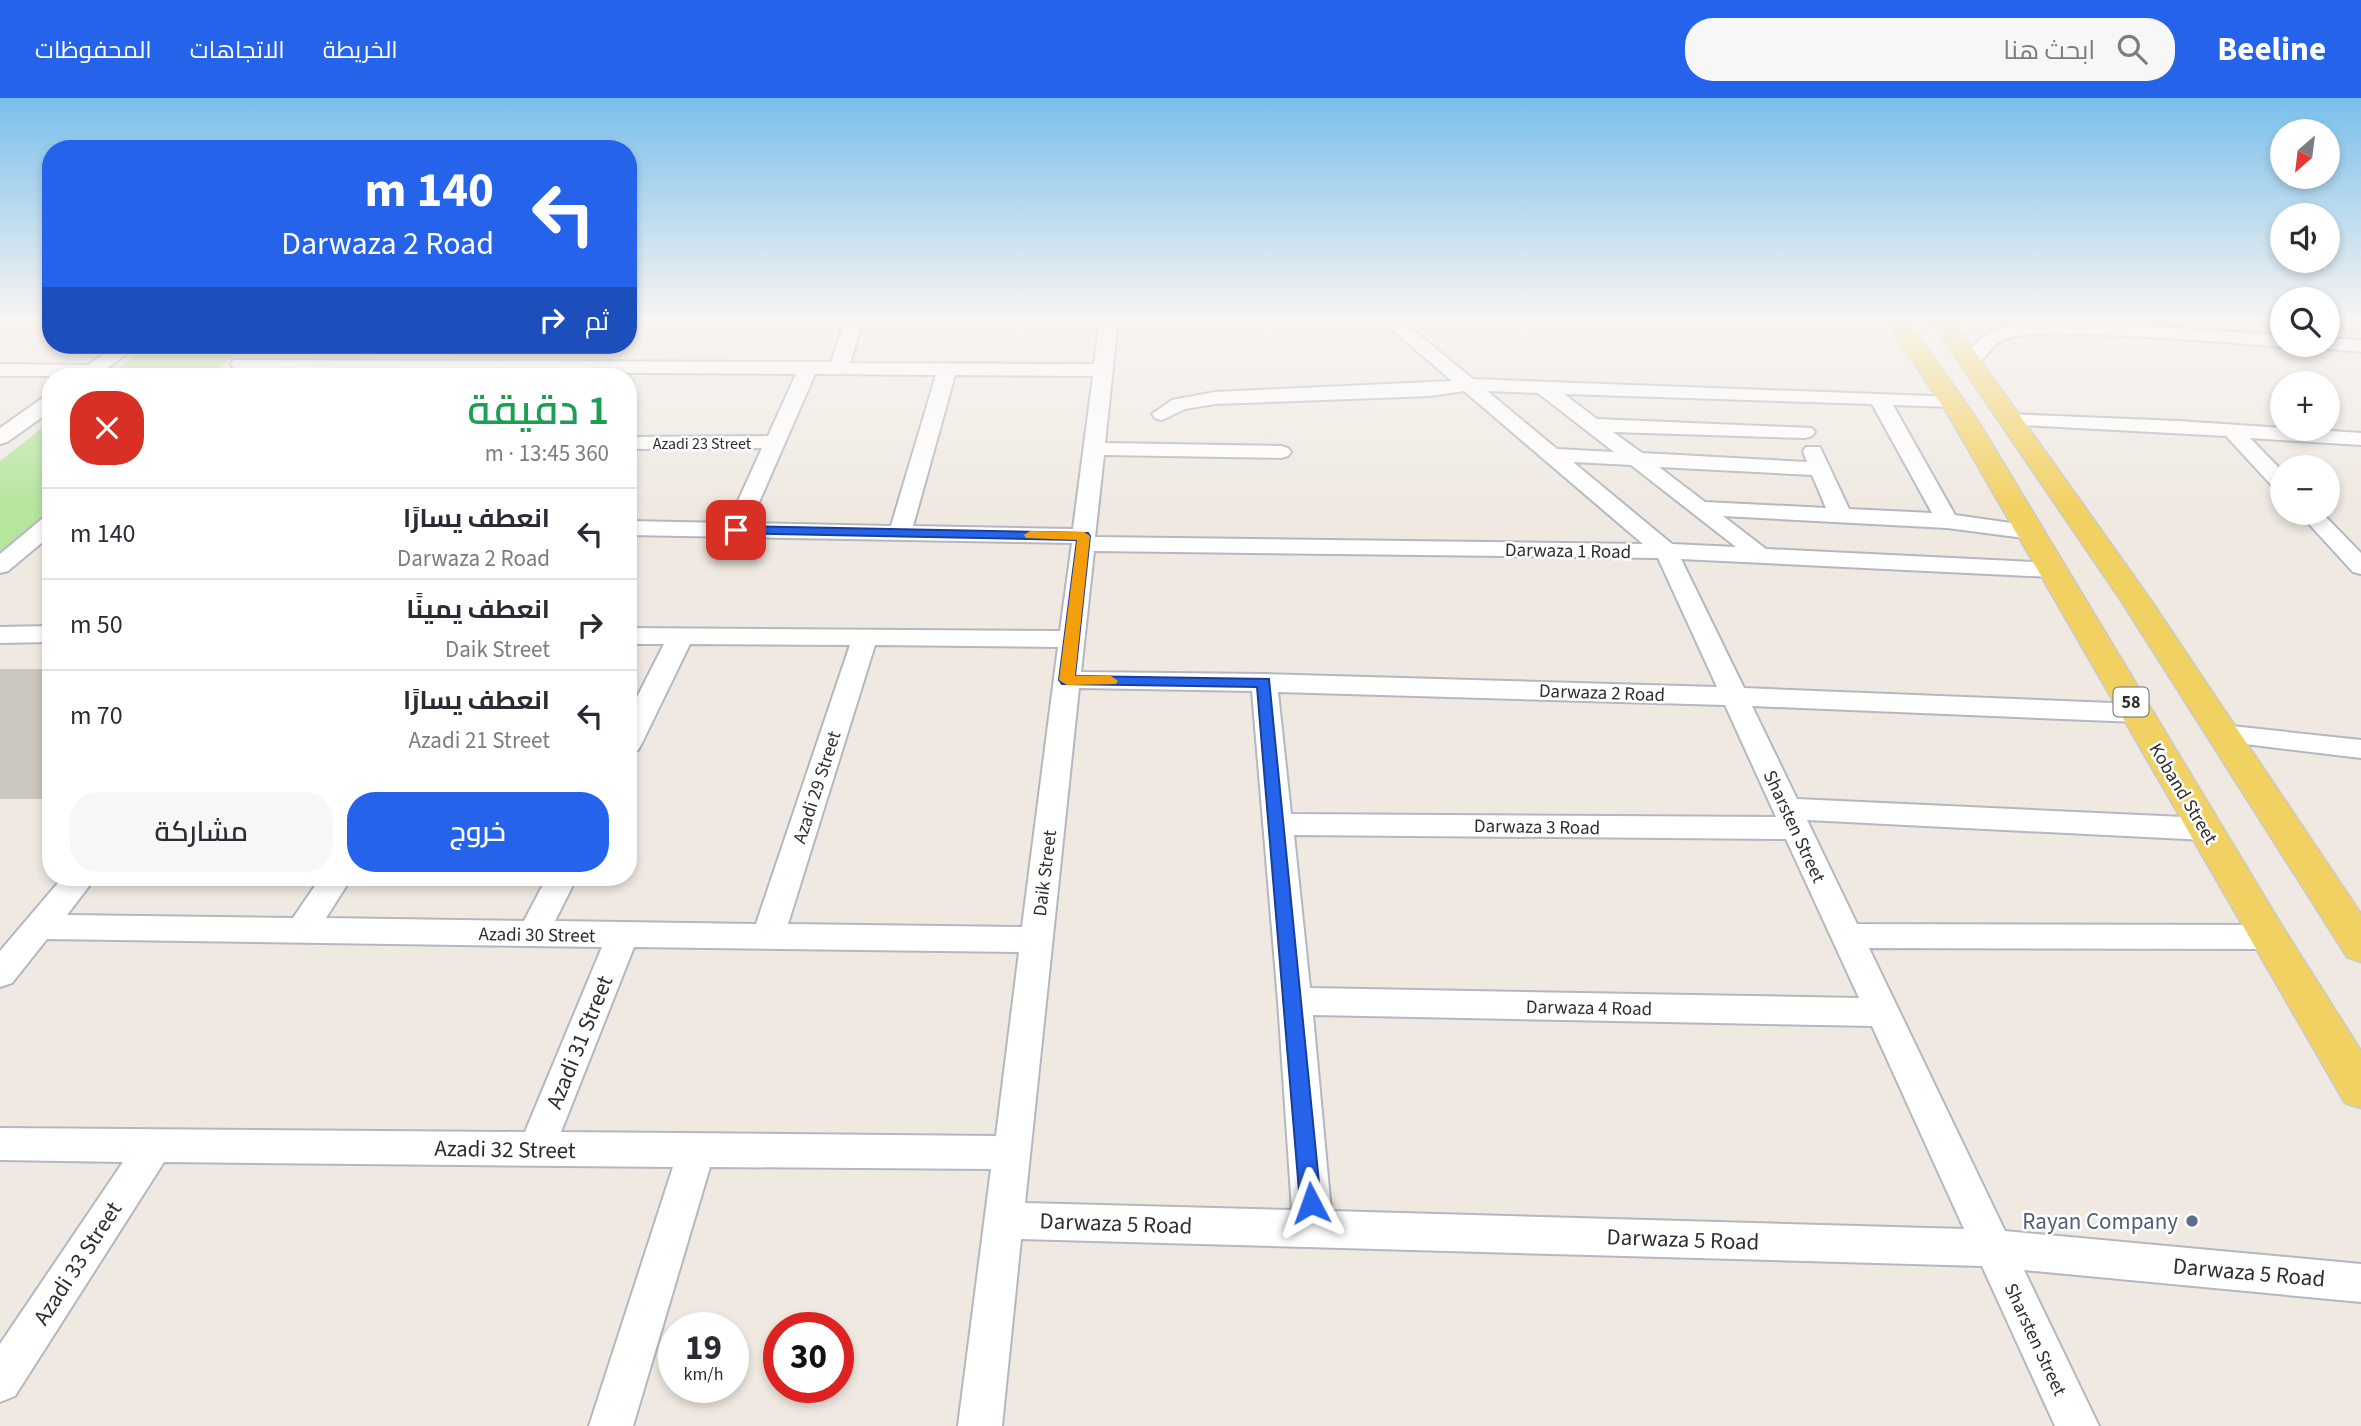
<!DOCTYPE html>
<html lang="ar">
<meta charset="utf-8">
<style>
body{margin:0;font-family:"Source Sans 3",Cairo,sans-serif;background:#f7f7f7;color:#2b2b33;direction:rtl;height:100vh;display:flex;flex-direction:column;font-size:26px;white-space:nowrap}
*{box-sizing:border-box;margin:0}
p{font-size:23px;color:#7c7c81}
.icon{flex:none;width:38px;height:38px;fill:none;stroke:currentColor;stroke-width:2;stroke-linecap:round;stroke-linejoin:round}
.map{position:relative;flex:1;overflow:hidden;direction:ltr}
.sheet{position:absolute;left:42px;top:270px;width:595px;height:518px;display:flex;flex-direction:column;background:#fff;border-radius:28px;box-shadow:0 4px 10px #0003;direction:rtl}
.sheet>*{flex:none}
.top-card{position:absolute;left:42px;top:42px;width:595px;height:214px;border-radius:28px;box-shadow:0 4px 10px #0003;direction:rtl;background:#2563eb;color:#fff;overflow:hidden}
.needle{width:46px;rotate:208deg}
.fabs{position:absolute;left:2270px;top:21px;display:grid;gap:14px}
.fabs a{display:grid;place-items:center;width:70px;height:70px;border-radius:50%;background:#fff;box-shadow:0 4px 10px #0003;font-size:35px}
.speed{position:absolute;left:658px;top:1214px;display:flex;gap:14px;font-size:35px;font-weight:700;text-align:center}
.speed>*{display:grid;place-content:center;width:91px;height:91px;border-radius:50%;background:#fff;box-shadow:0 4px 10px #0003;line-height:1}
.speed small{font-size:18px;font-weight:400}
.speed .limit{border:10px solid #d22;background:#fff;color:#111}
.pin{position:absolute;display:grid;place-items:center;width:60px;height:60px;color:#fff;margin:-30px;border-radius:14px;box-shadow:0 4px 10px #0006}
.me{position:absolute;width:77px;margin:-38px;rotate:356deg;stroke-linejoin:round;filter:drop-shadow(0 0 5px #0008)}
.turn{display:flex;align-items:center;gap:24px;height:147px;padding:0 28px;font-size:32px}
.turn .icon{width:91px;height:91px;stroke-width:2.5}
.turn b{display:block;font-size:49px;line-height:60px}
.then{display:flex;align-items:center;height:66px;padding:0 28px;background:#0003;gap:14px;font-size:26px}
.round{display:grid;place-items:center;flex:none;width:74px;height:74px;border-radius:28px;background:#f7f7f7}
.overview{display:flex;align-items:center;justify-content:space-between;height:119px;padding:0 28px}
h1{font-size:42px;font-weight:600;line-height:52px;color:#1e9e55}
.action{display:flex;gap:14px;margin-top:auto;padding:14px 28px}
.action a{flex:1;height:80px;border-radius:28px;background:#2563eb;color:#fff;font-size:28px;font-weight:600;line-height:80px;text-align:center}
.action a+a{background:#f7f7f7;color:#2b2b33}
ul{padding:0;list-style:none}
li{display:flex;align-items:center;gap:21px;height:91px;padding:0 28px;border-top:2px solid #e1e1e2}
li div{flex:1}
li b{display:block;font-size:26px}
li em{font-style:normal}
header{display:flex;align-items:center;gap:42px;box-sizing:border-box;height:98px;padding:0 35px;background:#2563eb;color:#fff}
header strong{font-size:33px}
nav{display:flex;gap:38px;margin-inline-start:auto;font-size:24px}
.search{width:490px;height:63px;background:#f7f7f7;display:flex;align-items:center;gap:18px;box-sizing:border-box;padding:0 24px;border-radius:28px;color:#7c7c81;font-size:26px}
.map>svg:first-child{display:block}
.green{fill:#b6e59e}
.building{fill:#cbc7bf;stroke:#cbc5ba;stroke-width:2}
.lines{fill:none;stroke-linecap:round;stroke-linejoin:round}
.minor-casing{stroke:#b4b7c1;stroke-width:4}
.major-casing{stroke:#c9c9c9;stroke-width:3}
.minor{fill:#fff;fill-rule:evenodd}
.major{fill:#f2d163;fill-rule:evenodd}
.route{fill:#2563eb;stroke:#184099;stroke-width:2}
.slow{fill:#f59e0b}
.service-dot{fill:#5c6f8a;stroke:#fff;stroke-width:2.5}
.labels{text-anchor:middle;stroke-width:5;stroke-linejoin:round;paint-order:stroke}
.far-street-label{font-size:16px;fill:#2e2e2e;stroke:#fff}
.shield{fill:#fff;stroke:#6d6d6d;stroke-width:2}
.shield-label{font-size:18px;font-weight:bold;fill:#2e2e2e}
.street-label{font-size:19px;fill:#2e2e2e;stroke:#fff}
.near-street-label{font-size:23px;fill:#2e2e2e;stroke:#fff}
.near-service-label{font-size:23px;fill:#4e5e75;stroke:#fff;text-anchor:end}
</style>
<header>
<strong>Beeline</strong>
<div class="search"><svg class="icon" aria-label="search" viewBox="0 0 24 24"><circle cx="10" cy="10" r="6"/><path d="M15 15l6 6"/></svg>ابحث هنا</div>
<nav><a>الخريطة</a><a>الاتجاهات</a><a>المحفوظات</a></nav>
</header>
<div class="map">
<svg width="2361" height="1328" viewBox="0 0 2361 1328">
<rect width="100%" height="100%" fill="#efe9e1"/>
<path class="green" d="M150,247h95l-37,31h-99z
M51,323v89l-51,43v-92z"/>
<path class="building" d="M0,572h51v128h-51z"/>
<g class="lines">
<defs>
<path id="minor" d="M845,222h18l-13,43 244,1 6,-44h18l-13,123 176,3 7,2 3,4 -3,4 -7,2 -177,-3 -9,82 548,7 -179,-153 -34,5 -215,8 -30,5 -23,11 -7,-2 -3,-4 20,-14 43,-8 237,-11 -71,-61h20l72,59 485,18 3,4 -3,4 -7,2 -58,-2 62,110 85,12 3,5 -3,5 -8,2 -85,-11 -224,-12 43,33 286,14 8,2 4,5 -4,5 -8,2 -371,-18 63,129 393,16 10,3 3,6 -3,6 -10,3 -385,-16 45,93 408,19 10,3 5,8 -5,8 -10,3 -398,-20 50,104 411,1 11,3 5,9 -5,9 -11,3 -399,-1 136,283 356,33v38l-337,-32 75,156h-44l-73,-160 -961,-27 -19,187h-44l33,-257 -281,-2 -77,259h-44l84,-259 -509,-5 -149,234 -15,6v-58l123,-182 -123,-2v-32l525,4 77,-185 -555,-8 -35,44 -12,4v-36l63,-74h33l-29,38 226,3 28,-41h31l-26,41 198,3 23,-44h30l-22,44 201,3 94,-279 -160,-1 -48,99 -4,7 -10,2v-37l36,-71h-36v-16l432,3 12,-88 -444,-8v-14l100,2 34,-75 -134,1v-12l140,-1 28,-62 -556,-4 -7,-2 -2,-4 2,-4 598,2zM815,276l121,1 -45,151 -141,-3zM955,277l138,1 -20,153 -160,-3zM1487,293l51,2 76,59 -57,-3zM1564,296l308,10 60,109 -83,-4 -29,-62h-14l-3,4 4,11 -165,-9 -29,-21 192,6 7,-2 3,-4 -3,-4 -215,-9zM1573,364l58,3 105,82 -64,-3zM1659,369l153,8 14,33 -121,-6zM1094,453l564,7 59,129 -453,-13 -183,-2zM875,547l183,2 -36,280 -234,-3zM1079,590l173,3 26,310 14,209 -267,-7zM1278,594l447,13 51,112 -485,-3zM1294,737l492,4 73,159 -549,-10zM634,849l385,5 -23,184 -435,-4zM1313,917l559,11 92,203 -633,-18z
M2042,225l87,2 153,10v10h7l-7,2c-59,-5 -119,-10 -178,-12 -30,-1 -63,-4 -92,2 -25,5 -25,27 -42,31l-9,-6c26,-37 38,-35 81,-39z
M2328,240l33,2v12l-40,-4 -2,-3h9z
M117,247h21l-41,31h-97v-12l88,1z
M51,297v16l-44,31 -7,2v-16l44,-31z
M2009,316l169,7 183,12v12l-111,-7 32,33v18l-8,-1 -48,-52 -224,-12 -3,-4 3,-4z
M2299,415h23l39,40v21l-8,-2z
M51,418v19l-43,36 -8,2v-19l43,-36z
M51,528v16l-51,1v-16z
M2222,627l139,15v18l-149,-18 -4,-6 4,-6z"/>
<path id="major" d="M1885,222h22l68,96 307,510 79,125v57l-16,-5 -396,-687z
M1930,222h22l198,279 211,315v48l-14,-5 -227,-358z"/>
</defs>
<use href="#minor" class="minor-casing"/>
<use href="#major" class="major-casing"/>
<use href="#minor" class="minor"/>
<use href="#major" class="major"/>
</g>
<linearGradient id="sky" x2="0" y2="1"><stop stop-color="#7abfeb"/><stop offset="0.54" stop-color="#f8f5f2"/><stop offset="1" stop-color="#f8f5f2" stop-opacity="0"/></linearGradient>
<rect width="2361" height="408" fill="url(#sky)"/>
<path class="route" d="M736,428l352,7 2,3 -15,140 194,3 52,524 -3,7 -7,3 -8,-3 -3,-7 -43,-516 -195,-3 -3,-4 18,-140 -346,-7 -1,-3z"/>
<path class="slow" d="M1030,433l54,1 6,4 -15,140h36l7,5 -2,3 -49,1 -8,-5 18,-140 -51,-2 -2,-3z"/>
<circle class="service-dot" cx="2192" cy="1123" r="7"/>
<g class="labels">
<g class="far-street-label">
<text x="702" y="351">Azadi 23 Street</text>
</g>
<rect class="shield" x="2113.5" y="589.5" width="35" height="29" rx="5"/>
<g class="shield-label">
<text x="2131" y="610">58</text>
</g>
<g class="street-label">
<text transform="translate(1568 452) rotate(1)" y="7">Darwaza 1 Road</text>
<text transform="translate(1602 594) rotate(2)" y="7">Darwaza 2 Road</text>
<text transform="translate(816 689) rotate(-72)" y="7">Azadi 29 Street</text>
<text transform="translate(2184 695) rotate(59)" y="7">Koband Street</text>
<text transform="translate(1537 728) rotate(1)" y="7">Darwaza 3 Road</text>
<text transform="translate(1795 728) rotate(65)" y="7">Sharsten Street</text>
<text transform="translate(1044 775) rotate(-83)" y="7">Daik Street</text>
<text transform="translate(537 836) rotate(1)" y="7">Azadi 30 Street</text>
<text transform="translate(1589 909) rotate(1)" y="7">Darwaza 4 Road</text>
<text transform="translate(2036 1241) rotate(65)" y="7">Sharsten Street</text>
</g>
<g class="near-street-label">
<text transform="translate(579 944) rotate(-68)" y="8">Azadi 31 Street</text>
<text transform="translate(505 1051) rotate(1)" y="8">Azadi 32 Street</text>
<text transform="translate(1116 1125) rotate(2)" y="8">Darwaza 5 Road</text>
<text transform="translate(1683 1141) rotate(2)" y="8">Darwaza 5 Road</text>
<text transform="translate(77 1165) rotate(-57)" y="8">Azadi 33 Street</text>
<text transform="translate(2249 1174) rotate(5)" y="8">Darwaza 5 Road</text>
</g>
<g class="near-service-label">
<text x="2178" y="1131">Rayan Company</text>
</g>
</g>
</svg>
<div class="fabs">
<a><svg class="needle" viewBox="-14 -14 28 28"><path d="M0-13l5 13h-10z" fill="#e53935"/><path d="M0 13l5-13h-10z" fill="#7c7c81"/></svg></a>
<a><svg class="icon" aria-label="sound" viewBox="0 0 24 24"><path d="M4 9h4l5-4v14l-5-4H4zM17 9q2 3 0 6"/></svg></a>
<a><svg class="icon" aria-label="search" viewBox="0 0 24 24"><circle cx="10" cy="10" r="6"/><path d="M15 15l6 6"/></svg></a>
<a>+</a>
<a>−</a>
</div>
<div class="speed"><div>19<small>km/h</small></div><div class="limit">30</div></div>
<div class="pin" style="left:736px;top:432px;background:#d93025"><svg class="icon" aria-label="arrive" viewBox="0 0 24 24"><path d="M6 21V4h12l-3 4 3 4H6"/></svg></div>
<svg class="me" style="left:1311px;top:1105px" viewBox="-20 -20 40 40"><path d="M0-17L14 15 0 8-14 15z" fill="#2563eb" stroke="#fff" stroke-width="4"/></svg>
<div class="top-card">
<div class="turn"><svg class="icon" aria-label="left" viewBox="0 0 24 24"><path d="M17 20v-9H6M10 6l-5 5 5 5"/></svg><div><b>140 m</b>Darwaza 2 Road</div></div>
<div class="then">ثم<svg class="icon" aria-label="right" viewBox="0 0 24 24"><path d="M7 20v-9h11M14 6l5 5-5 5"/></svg></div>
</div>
<section class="sheet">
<div class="overview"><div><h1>1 دقيقة</h1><p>360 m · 13:45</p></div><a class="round" style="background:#d93025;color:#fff"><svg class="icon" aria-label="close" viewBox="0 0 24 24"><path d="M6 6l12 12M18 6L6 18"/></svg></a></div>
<ul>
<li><svg class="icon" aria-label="left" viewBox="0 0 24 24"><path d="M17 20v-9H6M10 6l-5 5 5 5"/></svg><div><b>انعطف يسارًا</b><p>Darwaza 2 Road</p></div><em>140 m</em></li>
<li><svg class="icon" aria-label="right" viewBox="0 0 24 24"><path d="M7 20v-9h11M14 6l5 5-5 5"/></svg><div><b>انعطف يمينًا</b><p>Daik Street</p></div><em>50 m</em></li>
<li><svg class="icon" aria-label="left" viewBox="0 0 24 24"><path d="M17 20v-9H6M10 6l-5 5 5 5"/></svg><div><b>انعطف يسارًا</b><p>Azadi 21 Street</p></div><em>70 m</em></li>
</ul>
<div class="action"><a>خروج</a><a>مشاركة</a></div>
</section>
</div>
